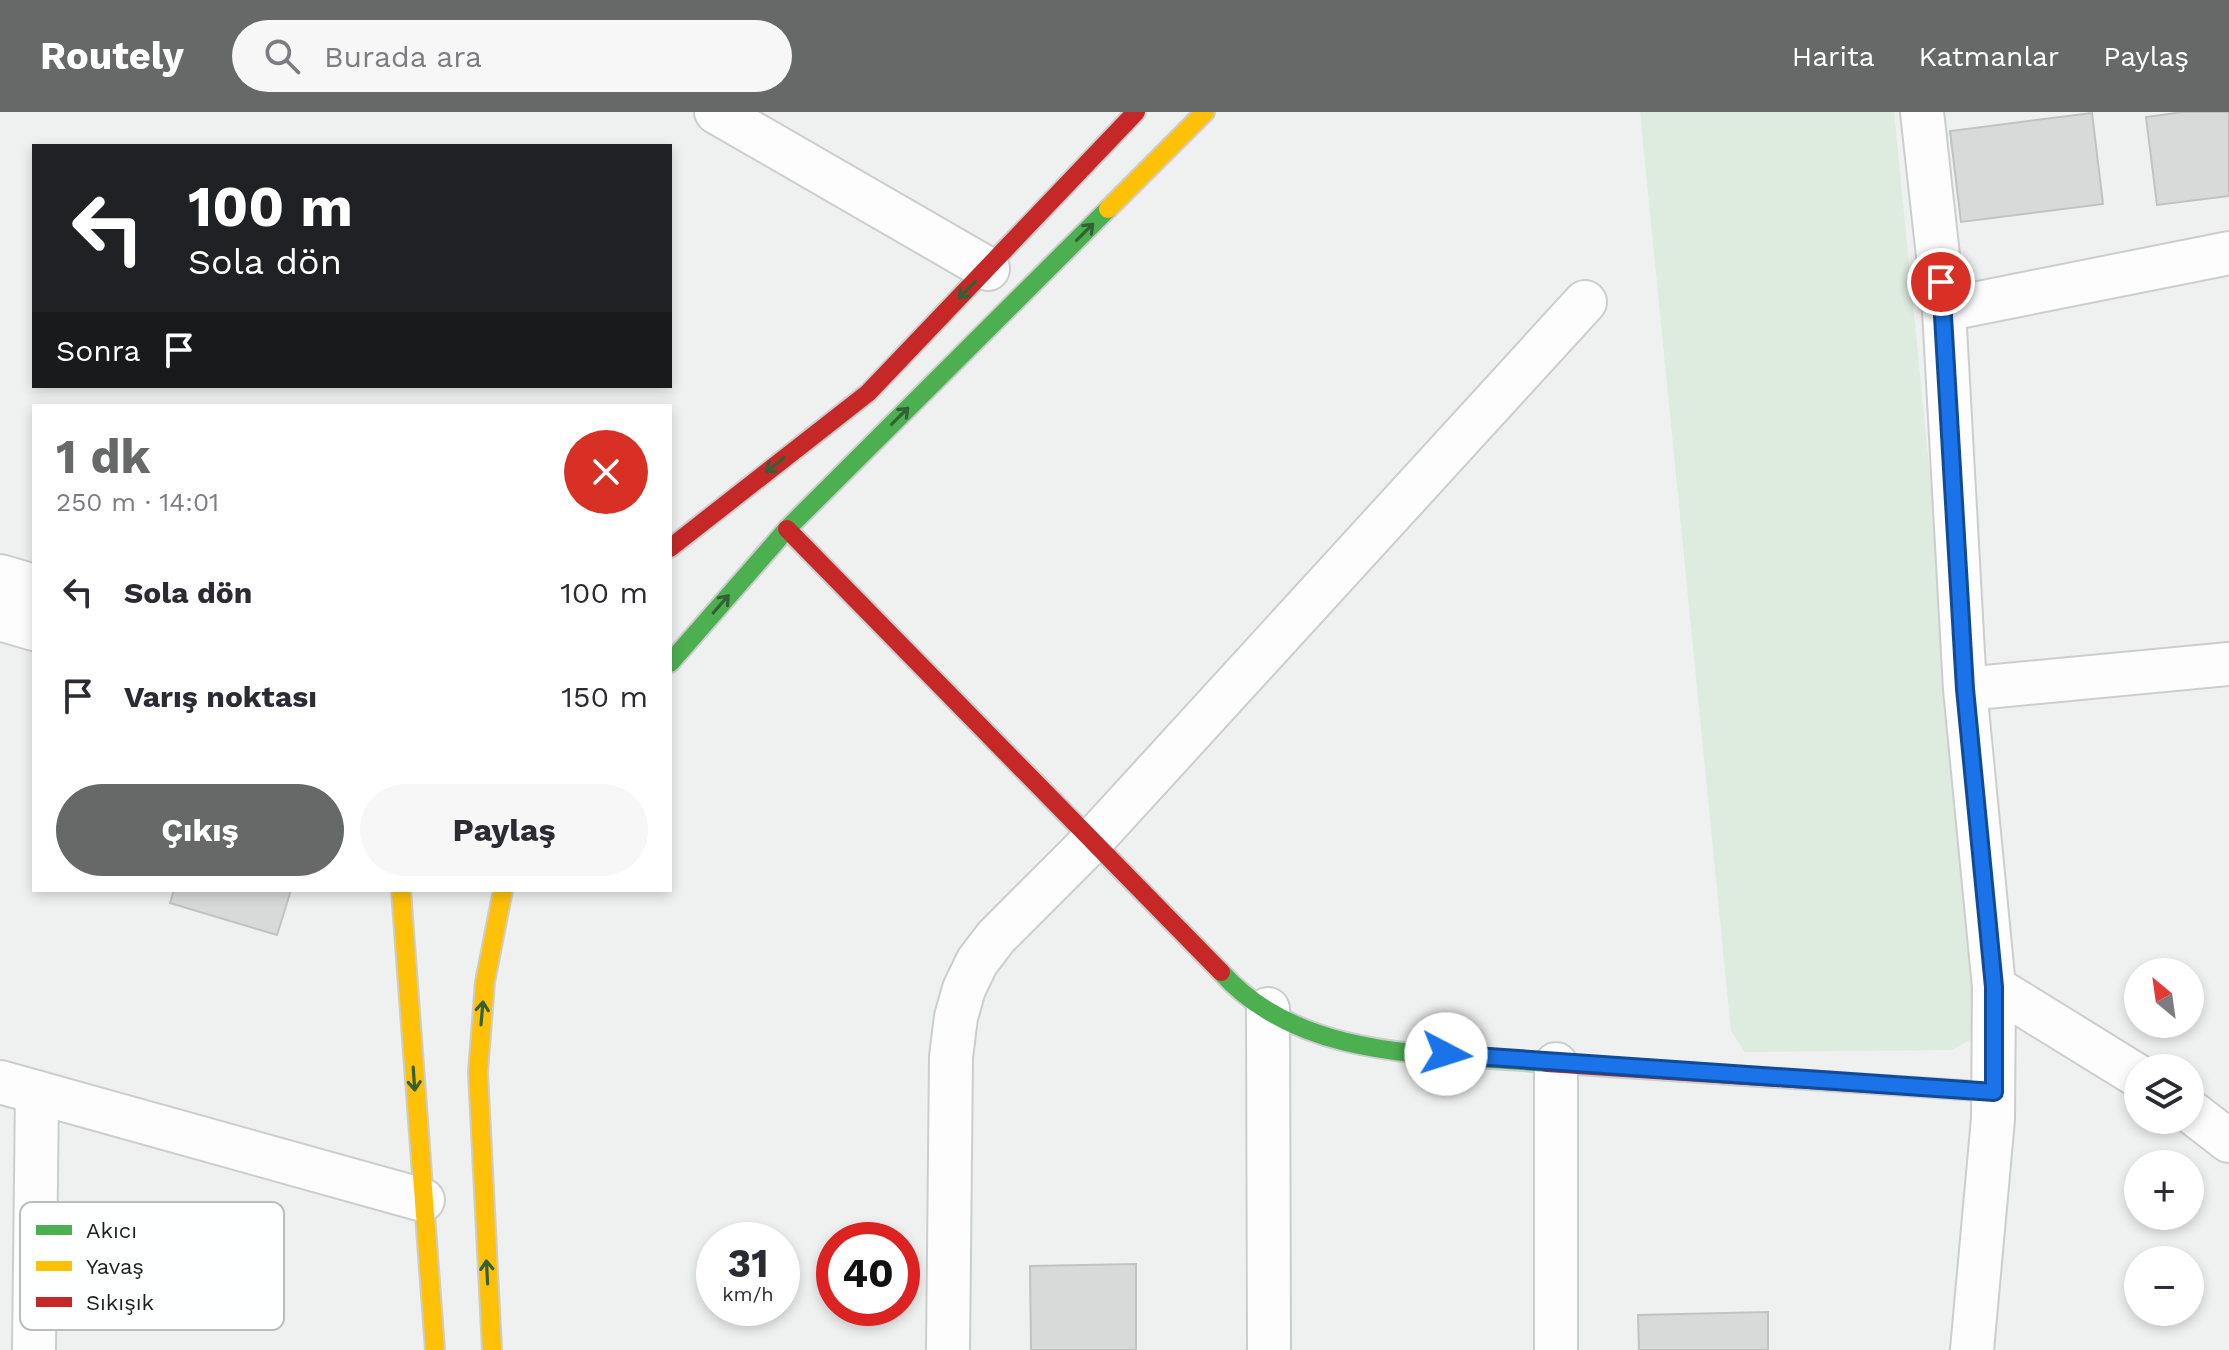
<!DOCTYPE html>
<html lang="tr">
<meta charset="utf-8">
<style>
body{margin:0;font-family:"Work Sans",sans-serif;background:#f7f7f7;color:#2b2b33;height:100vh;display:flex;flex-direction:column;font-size:30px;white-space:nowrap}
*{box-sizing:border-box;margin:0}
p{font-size:26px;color:#7c7c81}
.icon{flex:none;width:44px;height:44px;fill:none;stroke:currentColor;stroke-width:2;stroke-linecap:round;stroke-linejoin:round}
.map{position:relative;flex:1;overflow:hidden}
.details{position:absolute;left:32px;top:292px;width:640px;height:488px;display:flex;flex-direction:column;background:#fff;border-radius:0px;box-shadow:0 4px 12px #0003}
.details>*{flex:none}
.banner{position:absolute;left:32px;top:32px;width:640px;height:244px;border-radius:0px;box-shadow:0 4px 12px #0003;background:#202124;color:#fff;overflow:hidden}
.needle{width:52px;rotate:331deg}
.buttons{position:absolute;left:2124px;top:846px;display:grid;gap:16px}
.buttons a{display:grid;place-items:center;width:80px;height:80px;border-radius:50%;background:#fff;box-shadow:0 4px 12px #0003;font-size:40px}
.speed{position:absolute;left:696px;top:1110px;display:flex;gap:16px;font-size:40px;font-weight:700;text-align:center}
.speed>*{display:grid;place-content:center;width:104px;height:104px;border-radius:50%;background:#fff;box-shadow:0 4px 12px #0003;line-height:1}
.speed small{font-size:20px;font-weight:400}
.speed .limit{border:12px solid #d22;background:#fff;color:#111}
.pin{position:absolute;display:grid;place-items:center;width:68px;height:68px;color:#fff;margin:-34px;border:4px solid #fff;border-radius:50%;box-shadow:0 2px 8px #0007}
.me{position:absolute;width:88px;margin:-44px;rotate:95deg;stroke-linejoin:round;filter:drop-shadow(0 0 6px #0008)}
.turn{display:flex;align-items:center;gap:28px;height:168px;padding:0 24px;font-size:36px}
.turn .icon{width:104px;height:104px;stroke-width:2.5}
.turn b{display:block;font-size:56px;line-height:68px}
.then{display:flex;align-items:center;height:76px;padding:0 24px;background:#0003;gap:16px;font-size:30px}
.round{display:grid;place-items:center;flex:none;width:84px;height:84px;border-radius:42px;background:#f7f7f7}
.overview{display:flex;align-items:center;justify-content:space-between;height:136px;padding:0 24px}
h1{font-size:48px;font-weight:700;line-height:60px;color:#676968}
.button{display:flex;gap:16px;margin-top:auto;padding:16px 24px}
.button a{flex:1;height:92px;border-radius:48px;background:#676968;color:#fff;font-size:32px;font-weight:700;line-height:92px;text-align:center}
.button a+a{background:#f7f7f7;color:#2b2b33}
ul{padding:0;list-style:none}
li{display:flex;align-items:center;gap:24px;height:104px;padding:0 24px}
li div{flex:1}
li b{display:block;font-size:30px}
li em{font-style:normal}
header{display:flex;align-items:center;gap:48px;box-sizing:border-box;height:112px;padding:0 40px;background:#676968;color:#fff}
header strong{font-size:38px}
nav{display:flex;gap:44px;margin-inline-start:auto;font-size:28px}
.search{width:560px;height:72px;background:#f7f7f7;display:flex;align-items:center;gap:20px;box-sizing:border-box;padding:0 28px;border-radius:44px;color:#7c7c81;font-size:30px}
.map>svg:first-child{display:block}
.green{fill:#deebdf}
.building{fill:#d8dada;stroke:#c1c2c2;stroke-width:2}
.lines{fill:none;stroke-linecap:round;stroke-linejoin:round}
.street-casing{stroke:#cccecd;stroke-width:46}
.fast-casing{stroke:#cccecd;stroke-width:22}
.slow-casing{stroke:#cccecd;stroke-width:22}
.jam-casing{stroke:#cccecd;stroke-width:22}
.street{stroke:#fdfdfd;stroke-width:42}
.fast{stroke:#4caf50;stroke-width:18}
.slow{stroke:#ffc107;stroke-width:18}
.jam{stroke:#c62828;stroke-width:18}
.oneway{stroke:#336035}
.route-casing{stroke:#114b97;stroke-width:20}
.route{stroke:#1a73e8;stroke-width:14}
.key{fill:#feffff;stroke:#bbbcbc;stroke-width:2}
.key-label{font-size:22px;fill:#1e201f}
</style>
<header>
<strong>Routely</strong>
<div class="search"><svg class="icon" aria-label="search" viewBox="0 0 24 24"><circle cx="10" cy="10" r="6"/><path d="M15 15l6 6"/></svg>Burada ara</div>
<nav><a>Harita</a><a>Katmanlar</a><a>Paylaş</a></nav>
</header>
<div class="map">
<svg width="2229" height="1238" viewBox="0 0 2229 1238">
<rect width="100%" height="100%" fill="#eff1f1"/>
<path class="green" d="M1640,0h254l89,899 -11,28 -20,11 -207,2 -14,-21z"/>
<path class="building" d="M2183,0h46v84l-72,9 -11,-88z
M2092,1l11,91 -142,18 -11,-91z
M174,778h117l-14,45 -107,-32z
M1136,1152v86h-105l-1,-84z
M1768,1200v38h-129l-1,-35z"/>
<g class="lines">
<defs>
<path id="street" d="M716,0l272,157
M1922,0l22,198 21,379 29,298 -1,132 -21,231
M1944,198l285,-57
M0,464l34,10
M0,507l34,10
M1965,577l264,-25
M1994,875l144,89
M1268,897l1,341
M1556,952v286
M0,970l423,118
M2190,999l39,30
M34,1238l3,-258
M948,1238l3,-293 5,-40 8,-28 13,-27 19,-25 96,-96 493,-539"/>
<path id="fast" d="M670,551l117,-134 321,-320
M1221,860c80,90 216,81 326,91"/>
<path id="slow" d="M1108,97l97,-97
M401,778l34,460
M492,1238l-14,-278 7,-90 18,-92"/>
<path id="jam" d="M787,417l434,443
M670,436l198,-155 268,-281
M1547,951l447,29"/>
</defs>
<use href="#street" class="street-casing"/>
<use href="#fast" class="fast-casing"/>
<use href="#slow" class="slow-casing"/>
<use href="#jam" class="jam-casing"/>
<use href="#street" class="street"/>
<use href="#fast" class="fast"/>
<use href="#slow" class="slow"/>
<use href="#jam" class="jam"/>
</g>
<defs><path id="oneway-shaft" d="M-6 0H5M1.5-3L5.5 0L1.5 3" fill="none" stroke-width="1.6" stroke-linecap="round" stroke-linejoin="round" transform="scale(2)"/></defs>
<g class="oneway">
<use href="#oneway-shaft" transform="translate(1085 120) rotate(-45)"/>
<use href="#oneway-shaft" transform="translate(967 178) rotate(134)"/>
<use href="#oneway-shaft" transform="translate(900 304) rotate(-45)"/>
<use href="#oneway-shaft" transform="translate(775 353) rotate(142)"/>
<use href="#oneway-shaft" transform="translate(721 492) rotate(-49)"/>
<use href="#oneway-shaft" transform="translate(482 901) rotate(-85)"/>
<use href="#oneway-shaft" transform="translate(414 967) rotate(86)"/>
<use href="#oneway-shaft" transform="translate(487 1160) rotate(-93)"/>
</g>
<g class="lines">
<defs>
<path id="route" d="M1446,942l548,38v-105l-29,-298 -24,-407"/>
</defs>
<use href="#route" class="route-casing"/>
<use href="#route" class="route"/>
</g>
<rect x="20" y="1090" width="264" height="128" rx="12" class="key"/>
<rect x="36" y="1113" width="36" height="10" fill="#4caf50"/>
<rect x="36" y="1149" width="36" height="10" fill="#ffc107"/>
<rect x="36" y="1185" width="36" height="10" fill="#c62828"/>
<g class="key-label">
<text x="86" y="1126">Akıcı</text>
<text x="86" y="1162">Yavaş</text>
<text x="86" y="1198">Sıkışık</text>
</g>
</svg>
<div class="buttons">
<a><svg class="needle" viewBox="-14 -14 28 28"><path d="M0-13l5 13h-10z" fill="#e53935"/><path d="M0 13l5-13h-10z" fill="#7c7c81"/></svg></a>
<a><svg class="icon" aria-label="layers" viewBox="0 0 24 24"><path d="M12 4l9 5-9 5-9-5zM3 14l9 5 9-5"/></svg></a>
<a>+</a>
<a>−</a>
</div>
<div class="speed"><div>31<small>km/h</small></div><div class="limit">40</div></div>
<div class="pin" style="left:1941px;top:170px;background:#d93025"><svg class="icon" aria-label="arrive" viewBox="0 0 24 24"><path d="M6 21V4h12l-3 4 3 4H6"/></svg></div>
<svg class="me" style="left:1446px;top:942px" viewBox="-20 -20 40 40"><circle r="19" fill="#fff"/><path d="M0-13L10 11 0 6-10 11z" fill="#1a73e8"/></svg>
<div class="banner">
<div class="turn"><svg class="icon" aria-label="left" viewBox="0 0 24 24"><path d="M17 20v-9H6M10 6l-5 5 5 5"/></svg><div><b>100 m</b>Sola dön</div></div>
<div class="then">Sonra<svg class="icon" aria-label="arrive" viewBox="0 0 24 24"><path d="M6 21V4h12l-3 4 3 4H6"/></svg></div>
</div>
<section class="details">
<div class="overview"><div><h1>1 dk</h1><p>250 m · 14:01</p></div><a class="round" style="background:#d93025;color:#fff"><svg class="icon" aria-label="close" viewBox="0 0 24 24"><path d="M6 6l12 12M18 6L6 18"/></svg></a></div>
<ul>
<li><svg class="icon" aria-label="left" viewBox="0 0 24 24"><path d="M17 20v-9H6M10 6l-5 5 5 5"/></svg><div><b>Sola dön</b></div><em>100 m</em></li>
<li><svg class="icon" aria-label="arrive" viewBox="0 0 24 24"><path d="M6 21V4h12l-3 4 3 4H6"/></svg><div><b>Varış noktası</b></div><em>150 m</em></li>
</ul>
<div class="button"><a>Çıkış</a><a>Paylaş</a></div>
</section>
</div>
